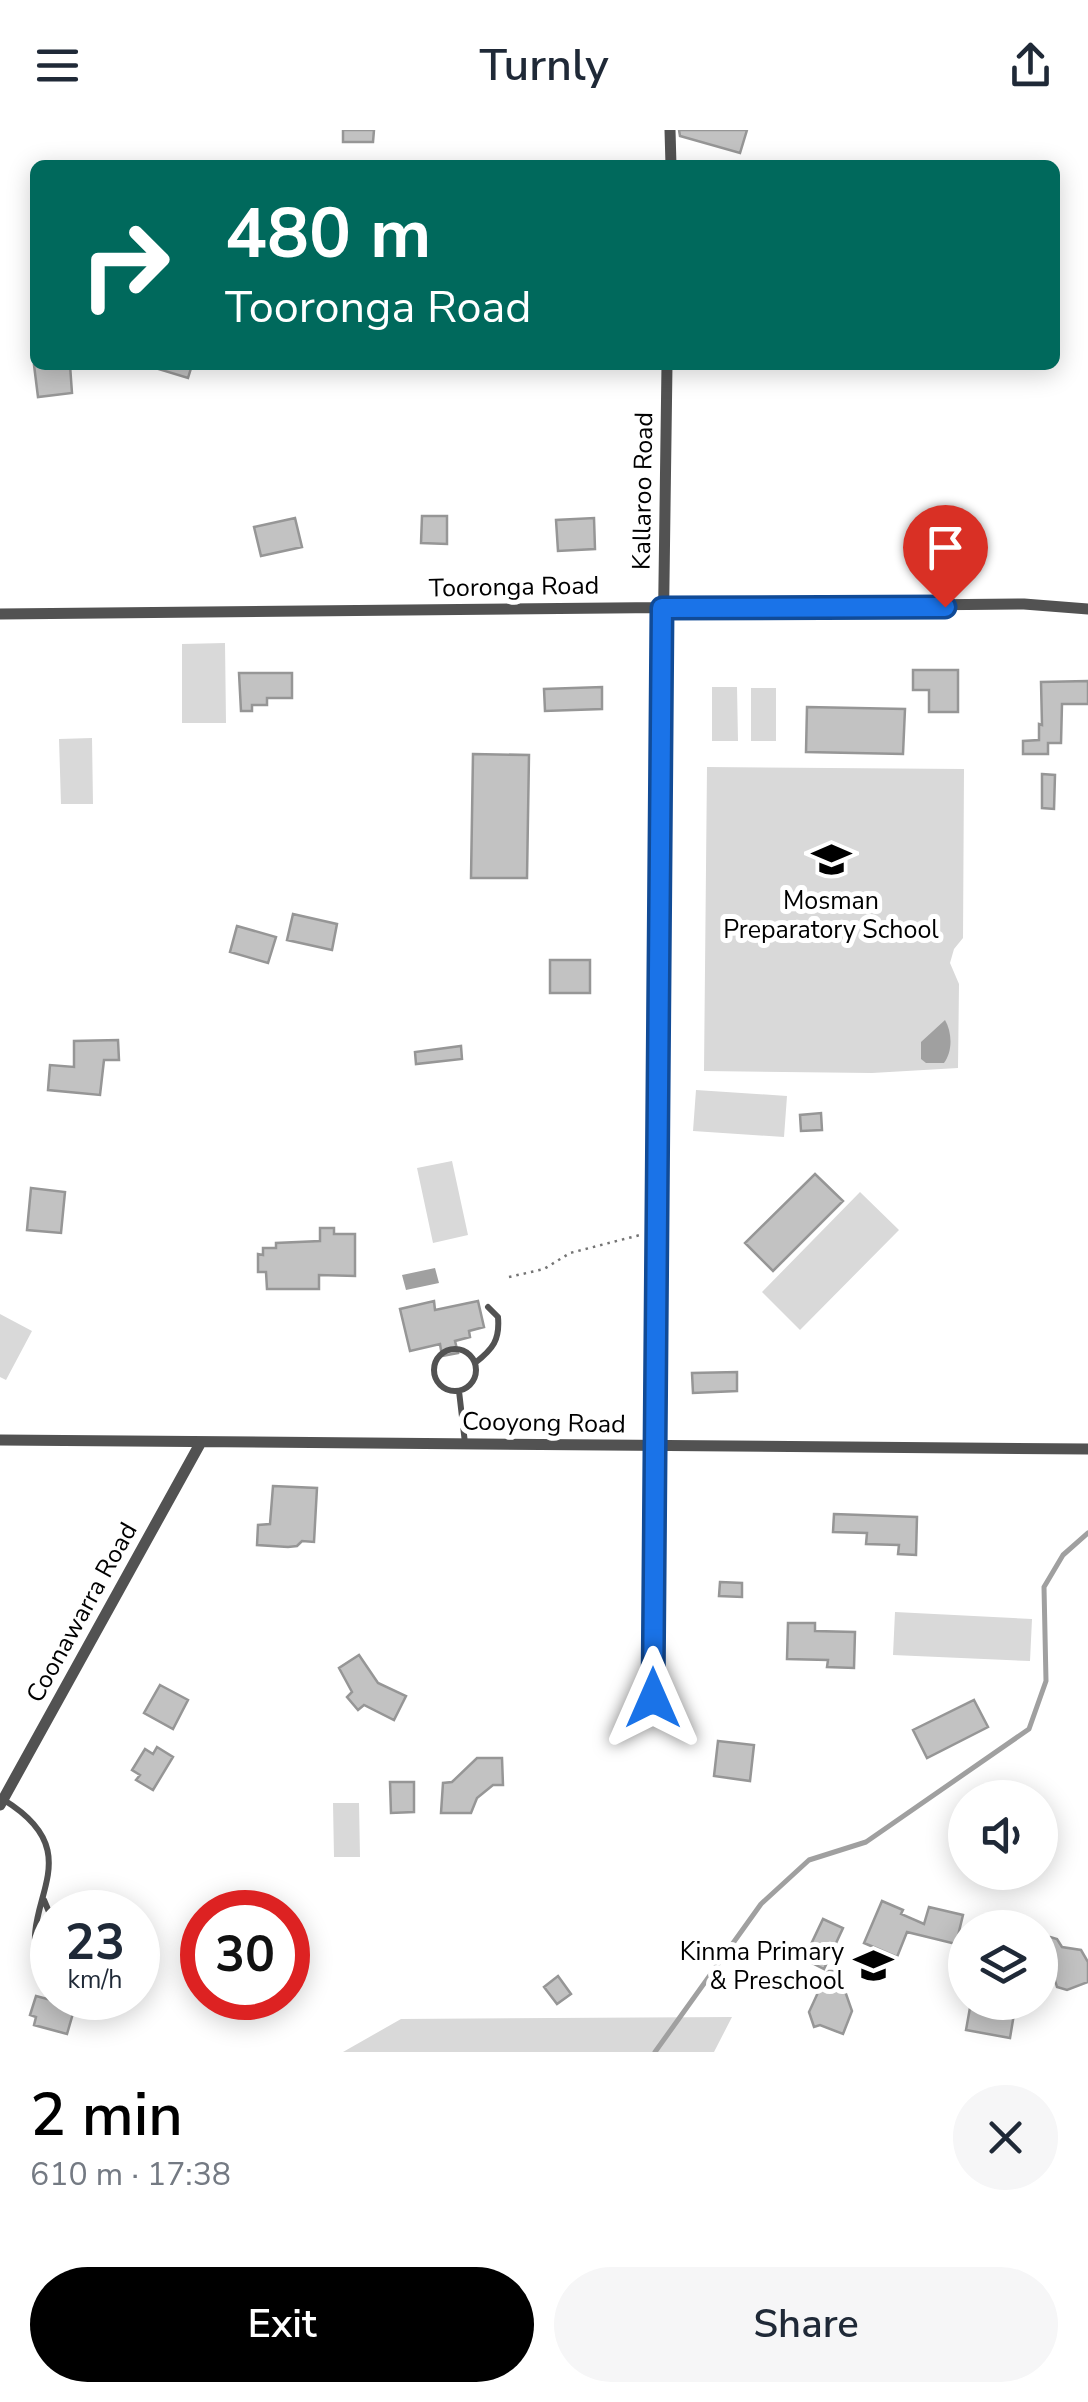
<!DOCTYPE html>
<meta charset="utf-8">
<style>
body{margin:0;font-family:"Nunito Sans",sans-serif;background:#f6f6f7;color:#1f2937;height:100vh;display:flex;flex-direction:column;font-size:38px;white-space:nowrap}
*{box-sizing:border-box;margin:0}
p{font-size:32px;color:#747a83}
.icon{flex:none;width:55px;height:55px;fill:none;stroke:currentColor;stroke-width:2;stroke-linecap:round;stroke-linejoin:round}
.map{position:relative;height:1922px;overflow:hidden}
.details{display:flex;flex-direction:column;background:#fff;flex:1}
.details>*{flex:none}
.hud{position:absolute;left:30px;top:30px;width:1030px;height:210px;border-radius:15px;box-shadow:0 5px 25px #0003;background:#00695c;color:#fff;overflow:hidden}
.controls{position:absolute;left:948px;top:1650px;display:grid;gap:20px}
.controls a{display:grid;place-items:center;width:110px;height:110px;border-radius:50%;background:#fff;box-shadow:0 5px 25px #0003;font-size:50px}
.speed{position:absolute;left:30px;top:1760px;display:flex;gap:20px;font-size:50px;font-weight:700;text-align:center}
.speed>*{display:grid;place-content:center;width:130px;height:130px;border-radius:50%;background:#fff;box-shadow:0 5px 25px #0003;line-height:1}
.speed small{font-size:25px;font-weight:400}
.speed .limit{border:15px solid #d22;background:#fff;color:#111}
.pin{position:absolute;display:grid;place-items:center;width:85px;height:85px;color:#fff;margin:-102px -42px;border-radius:50% 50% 50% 0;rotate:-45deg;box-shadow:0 0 10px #0007}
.pin .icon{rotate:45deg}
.me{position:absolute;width:110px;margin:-55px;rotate:0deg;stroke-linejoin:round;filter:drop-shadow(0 0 8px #0008)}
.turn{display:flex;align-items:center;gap:35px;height:210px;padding:0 30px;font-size:45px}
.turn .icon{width:130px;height:130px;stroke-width:2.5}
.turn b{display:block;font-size:70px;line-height:85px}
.round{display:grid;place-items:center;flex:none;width:105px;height:105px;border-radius:52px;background:#f6f6f7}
.headline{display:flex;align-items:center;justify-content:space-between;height:170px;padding:0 30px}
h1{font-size:60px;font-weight:600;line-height:75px;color:#000}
.action{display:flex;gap:20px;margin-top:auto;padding:20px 30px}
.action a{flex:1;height:115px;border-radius:60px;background:#000;color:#fff;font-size:40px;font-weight:600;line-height:115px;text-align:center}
.action a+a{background:#f6f6f7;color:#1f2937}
header{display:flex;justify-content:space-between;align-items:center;height:130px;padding:0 30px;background:#fff;font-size:45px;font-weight:600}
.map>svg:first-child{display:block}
.green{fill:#d9d9d9}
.water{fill:#a0a0a0}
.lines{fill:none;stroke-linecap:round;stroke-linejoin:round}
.stream{stroke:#a0a0a0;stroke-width:5}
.building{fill:#c2c2c2;stroke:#969696;stroke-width:2.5}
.path{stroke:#747474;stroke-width:2.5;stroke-dasharray:2.5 5;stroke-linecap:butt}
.lane{stroke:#525252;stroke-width:6}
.street{stroke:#525252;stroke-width:11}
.route-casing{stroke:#114b97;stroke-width:25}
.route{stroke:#1a73e8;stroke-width:18}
.labels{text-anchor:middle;stroke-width:10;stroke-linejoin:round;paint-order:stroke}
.street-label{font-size:25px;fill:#000;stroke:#fff}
.poi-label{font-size:25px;fill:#000;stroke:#fff}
</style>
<header><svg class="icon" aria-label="menu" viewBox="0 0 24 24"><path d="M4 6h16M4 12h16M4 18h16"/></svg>Turnly<svg class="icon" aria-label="share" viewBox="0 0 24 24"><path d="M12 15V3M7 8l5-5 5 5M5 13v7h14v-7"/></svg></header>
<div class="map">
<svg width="1088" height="1922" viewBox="0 0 1088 1922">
<rect width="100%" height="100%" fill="#fff"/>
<path class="green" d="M225,513l1,80h-44v-79z
M712,557h25l1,54h-26z
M751,558h25v53h-25z
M92,608l1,66h-32l-2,-65z
M707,637l257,2 -1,169 -9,11 -4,14 9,21 -1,84 -86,5 -168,-2z
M696,960l91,6 -3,41 -91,-6z
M452,1031l16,74 -35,8 -16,-75z
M860,1062l39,38 -99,100 -38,-38z
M0,1184l32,17 -26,49 -6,-3z
M895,1482l137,7 -2,42 -137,-6z
M333,1673h26l1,54h-26z
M732,1887l-18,35h-371l58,-33z"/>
<path class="water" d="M945,890c7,12 8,31 -1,43h-18l-5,-4v-17z
M435,1138l4,15 -33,7 -4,-15z"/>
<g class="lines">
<path class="stream" d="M655,1922l106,-148 48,-44 57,-18 163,-113 17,-48 -2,-94 19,-32 25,-22"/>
</g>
<path class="building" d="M343,0h31l-1,12h-30z
M679,0h68l-7,23 -60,-17z
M34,235h36l2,28 -34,4z
M156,235h36l-4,13 -33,-10z
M422,386h25v28l-26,-1z
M295,388l7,29 -41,9 -7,-29z
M594,388l1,31 -37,2 -2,-31z
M913,540h45v42h-29v-22h-16z
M239,543h53v25h-25v7h-15v6h-11z
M1088,551v23h-26l-1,39h-13v11h-25v-13l16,-1v-16l3,1 -1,-43z
M602,557v22l-57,2 -1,-22z
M807,577l98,2 -2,45 -97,-2z
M473,624l56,1 -2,123h-56z
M1042,644l13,1 -1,34 -12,-1z
M293,784l44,10 -5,26 -45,-10z
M237,796l39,11 -8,26 -38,-11z
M550,830h40v33h-40z
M118,910l1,20h-15l-4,35 -52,-5 2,-25 24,2v-26z
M461,916l1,13 -46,5 -1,-12z
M821,983l1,17 -21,1 -1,-16z
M815,1044l28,27 -70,70 -28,-28z
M31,1058l34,4 -4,41 -34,-3z
M320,1098h14v6h21v42l-36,-1v14h-52l-1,-17h-8v-18l5,1v-7h13v-5l44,-2z
M434,1171l1,9 43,-9 6,26 -15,4 1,6 -15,4 3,12 -16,3 -2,-12 -30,7 -10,-42z
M737,1242v19l-44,2 -1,-20z
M273,1356l44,2 -3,54 -12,-1 -5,5 -9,1 -31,-2 1,-20 12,-1z
M834,1384l83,3 -1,38 -18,-1 1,-9 -33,-1 1,-11 -34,-1z
M720,1452l22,1v14l-23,-1z
M788,1493h27v8l40,1 -1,36 -27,-1 1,-7 -41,-1z
M359,1525l19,28 28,13 -12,24 -30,-15 -6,5 -11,-13 5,-5 -13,-24z
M160,1555l28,15 -15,29 -29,-16z
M974,1570l14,27 -61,31 -14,-28z
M718,1611l36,4 -4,36 -36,-5z
M157,1617l16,10 -20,33 -17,-10 4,-5 -8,-5 13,-21 8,5z
M477,1628h25l1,27h-10l-16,13 -6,15h-30l2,-30 9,-1z
M390,1652h24v30l-23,1z
M882,1771l21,9 -2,4 23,10 5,-17 34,8 -7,29 -49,-12 -10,25 -33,-14z
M823,1789l20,9 -19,41 -20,-10z
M1050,1807l7,2 5,8 19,3 7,12v20l-21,8 -10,-3 -6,-20 -11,-5v-20z
M829,1841h9l14,40 -9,23 -23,-9 -6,2 -5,-15 12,-26 -2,-7z
M558,1846l13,18 -14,10 -13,-17z
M36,1866l15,4 30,-2 -3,13 -4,-1 -7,24 -33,-9 2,-8 -6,-2z
M971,1872h45l-6,36 -44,-8z"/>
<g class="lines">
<path class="path" d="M509,1147l35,-8 26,-16 70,-18"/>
<path class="lane" d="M434 1240a21 21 0 1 1 42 0a21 21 0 1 1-42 0Z
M475,1233c18,-14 25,-23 23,-46l-10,-10
M459,1261l6,52
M4,1670c91,56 11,105 36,165l12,2
M44,1770l8,19"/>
<path class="street" d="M670,0l1,35
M0,484l1024,-10 64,5
M0,1310l1088,9
M653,1567l2,-466 12,-866
M0,1675l201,-363"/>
</g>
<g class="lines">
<defs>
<path id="route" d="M653,1568l9,-1090 283,-1"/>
</defs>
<use href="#route" class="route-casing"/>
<use href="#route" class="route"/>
</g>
<defs>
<symbol id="school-bare" viewBox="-9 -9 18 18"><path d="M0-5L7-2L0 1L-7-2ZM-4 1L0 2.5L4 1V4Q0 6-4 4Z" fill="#000" stroke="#fff" stroke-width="2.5" paint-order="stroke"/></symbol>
</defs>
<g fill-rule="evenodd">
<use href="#school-bare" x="804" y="702" width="55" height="55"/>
<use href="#school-bare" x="846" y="1808" width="55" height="55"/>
</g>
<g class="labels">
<g class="street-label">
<text transform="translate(642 361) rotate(-89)" y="9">Kallaroo Road</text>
<text transform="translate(514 456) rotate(-1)" y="9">Tooronga Road</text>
<text transform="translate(544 1292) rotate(1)" y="9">Cooyong Road</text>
<text transform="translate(81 1482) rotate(-61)" y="9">Coonawarra Road</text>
</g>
<g class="poi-label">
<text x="831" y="779">Mosman<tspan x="831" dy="29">Preparatory School</tspan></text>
<text x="844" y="1830" text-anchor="end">Kinma Primary<tspan x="844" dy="29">&amp; Preschool</tspan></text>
</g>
</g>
</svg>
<div class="controls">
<a><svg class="icon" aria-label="sound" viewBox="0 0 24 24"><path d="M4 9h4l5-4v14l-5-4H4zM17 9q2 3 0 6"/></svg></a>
<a><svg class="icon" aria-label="layers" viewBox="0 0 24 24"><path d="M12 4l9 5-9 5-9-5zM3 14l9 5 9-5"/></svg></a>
</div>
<div class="speed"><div>23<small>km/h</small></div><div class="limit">30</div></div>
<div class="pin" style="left:945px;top:477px;background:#d93025"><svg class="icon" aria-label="arrive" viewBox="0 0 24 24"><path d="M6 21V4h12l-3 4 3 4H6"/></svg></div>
<svg class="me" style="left:653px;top:1568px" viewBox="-20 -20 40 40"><path d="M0-17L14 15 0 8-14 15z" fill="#1a73e8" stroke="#fff" stroke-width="4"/></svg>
<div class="hud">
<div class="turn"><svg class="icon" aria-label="right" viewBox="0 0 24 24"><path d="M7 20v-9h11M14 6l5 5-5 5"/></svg><div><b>480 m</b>Tooronga Road</div></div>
</div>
</div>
<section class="details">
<div class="headline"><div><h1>2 min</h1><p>610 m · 17:38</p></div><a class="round"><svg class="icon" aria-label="close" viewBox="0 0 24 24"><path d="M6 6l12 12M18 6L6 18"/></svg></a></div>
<div class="action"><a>Exit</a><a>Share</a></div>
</section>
